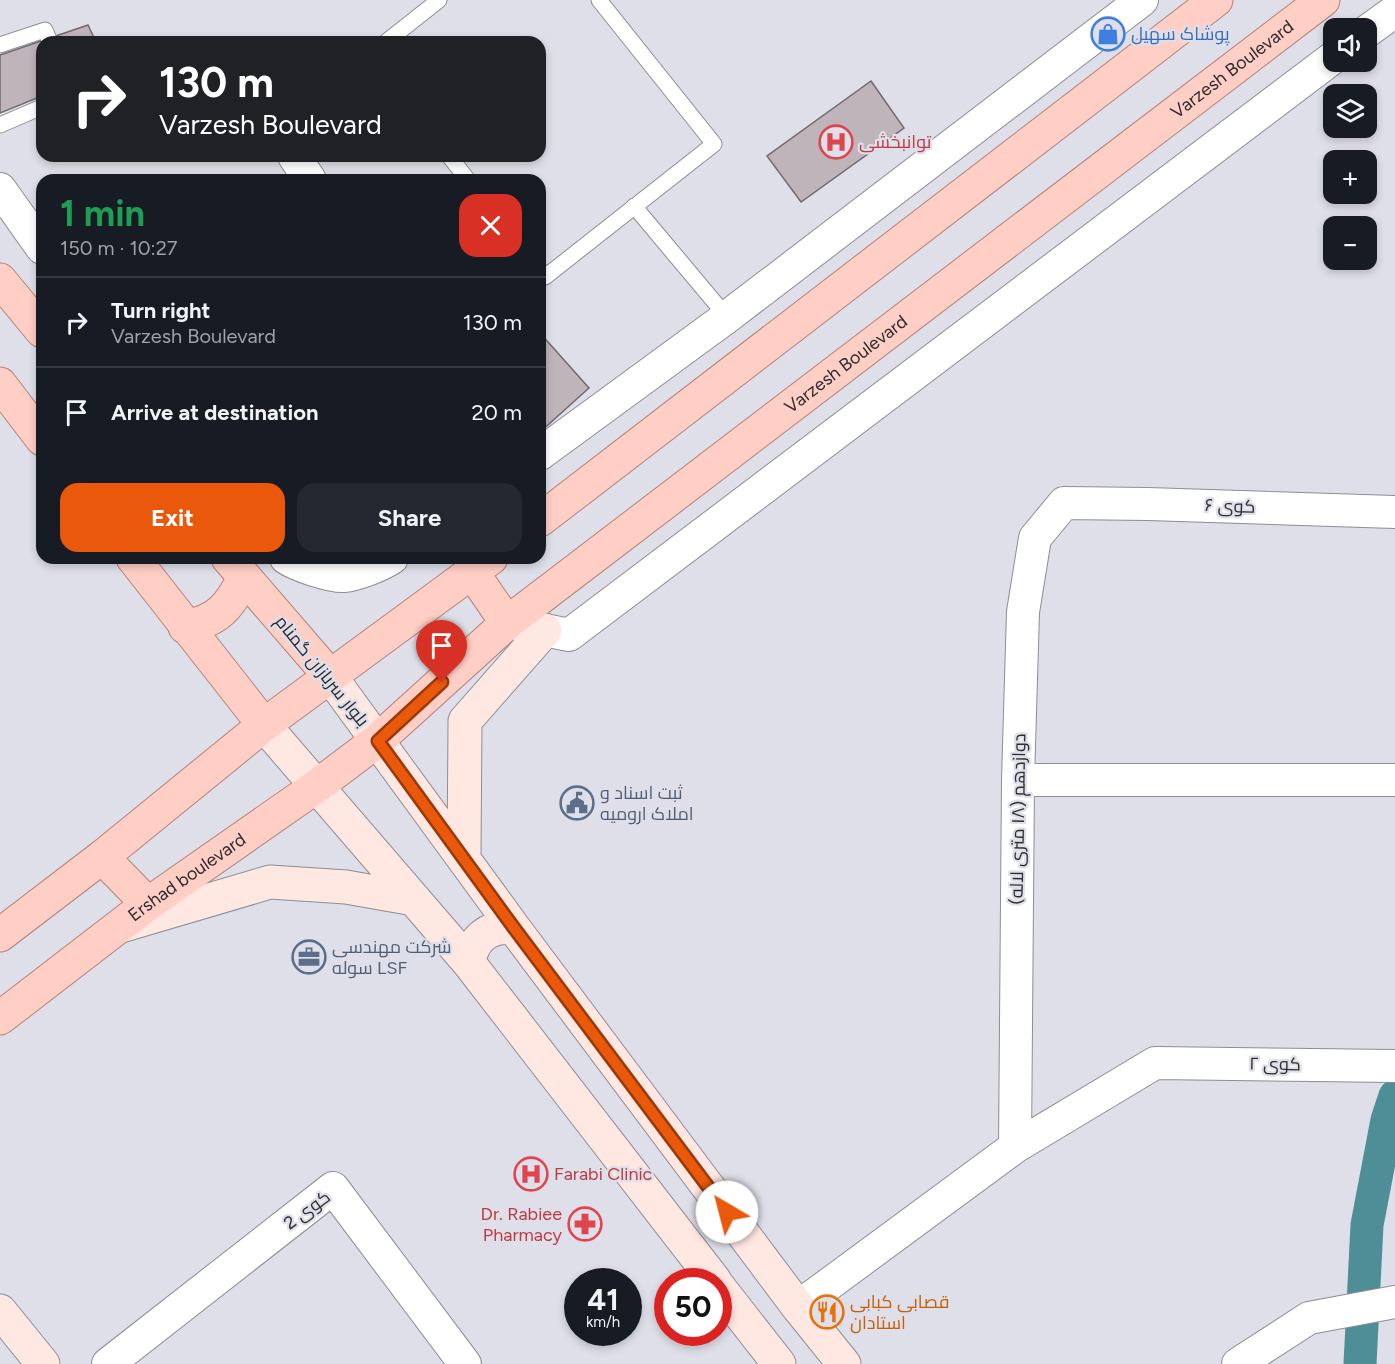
<!DOCTYPE html>
<meta charset="utf-8">
<style>
body{margin:0;font-family:Figtree,Cairo,sans-serif;background:#242831;color:#f1f3f6;height:100vh;display:flex;flex-direction:column;font-size:22px;white-space:nowrap}
*{box-sizing:border-box;margin:0}
p{font-size:20px;color:#9ea1a6}
.icon{flex:none;width:33px;height:33px;fill:none;stroke:currentColor;stroke-width:2;stroke-linecap:round;stroke-linejoin:round}
.map{position:relative;flex:1;overflow:hidden}
.sheet{position:absolute;left:36px;top:174px;width:510px;height:390px;display:flex;flex-direction:column;background:#171b24;border-radius:18px;box-shadow:0 3px 9px #0003}
.sheet>*{flex:none}
.hud{position:absolute;left:36px;top:36px;width:510px;height:126px;border-radius:18px;box-shadow:0 3px 9px #0003;background:#202124;color:#fff;overflow:hidden}
.tools{position:absolute;left:1323px;top:18px;display:grid;gap:12px}
.tools a{display:grid;place-items:center;width:54px;height:54px;border-radius:12px;background:#171b24;box-shadow:0 3px 9px #0003;font-size:30px}
.speed{position:absolute;left:564px;top:1268px;display:flex;gap:12px;font-size:30px;font-weight:700;text-align:center}
.speed>*{display:grid;place-content:center;width:78px;height:78px;border-radius:50%;background:#171b24;box-shadow:0 3px 9px #0003;line-height:1}
.speed small{font-size:15px;font-weight:400}
.speed .limit{border:9px solid #d22;background:#fff;color:#111}
.pin{position:absolute;display:grid;place-items:center;width:51px;height:51px;color:#fff;margin:-62px -26px;border-radius:50% 50% 50% 0;rotate:-45deg;box-shadow:0 0 6px #0007}
.pin .icon{rotate:45deg}
.me{position:absolute;width:66px;margin:-33px;rotate:323deg;stroke-linejoin:round;filter:drop-shadow(0 0 4px #0008)}
.turn{display:flex;align-items:center;gap:21px;height:126px;padding:0 24px;font-size:27px}
.turn .icon{width:78px;height:78px;stroke-width:2.5}
.turn b{display:block;font-size:42px;line-height:51px}
.round{display:grid;place-items:center;flex:none;width:63px;height:63px;border-radius:18px;background:#242831}
.head{display:flex;align-items:center;justify-content:space-between;height:102px;padding:0 24px}
h1{font-size:36px;font-weight:700;line-height:45px;color:#1e9e55}
.action{display:flex;gap:12px;margin-top:auto;padding:12px 24px}
.action a{flex:1;height:69px;border-radius:18px;background:#ea580c;color:#fff;font-size:24px;font-weight:700;line-height:69px;text-align:center}
.action a+a{background:#242831;color:#f1f3f6}
ul{padding:0;list-style:none}
li{display:flex;align-items:center;gap:18px;height:90px;padding:0 24px;border-top:2px solid #363941}
li div{flex:1}
li b{display:block;font-size:22px}
li em{font-style:normal}
.map>svg:first-child{display:block}
.lines{fill:none;stroke-linecap:round;stroke-linejoin:round}
.canal{stroke:#4e8e97;stroke-width:33}
.building{fill:#beb4b9;stroke:#71696d;stroke-width:1.5}
.lane-casing{stroke:#8c8d95;stroke-width:17}
.street-casing{stroke:#8c8d95;stroke-width:34}
.secondary-casing{stroke:#8c8d95;stroke-width:35}
.primary-casing{stroke:#b68178;stroke-width:35}
.lane{stroke:#fff;stroke-width:15}
.street{stroke:#fff;stroke-width:32}
.secondary{stroke:#ffe7e2;stroke-width:33}
.primary{stroke:#ffcec5;stroke-width:33}
.route-casing{stroke:#983908;stroke-width:15}
.route{stroke:#ea580c;stroke-width:10}
.labels{text-anchor:middle;stroke-width:4.5;stroke-linejoin:round;paint-order:stroke}
.shop-label{font-size:18px;fill:#366cbe;stroke:#dedfe8;text-anchor:start}
.street-label{font-size:18px;fill:#2d2d31;stroke:#dedfe8}
.health-label{font-size:18px;fill:#be3a42;stroke:#dedfe8;text-anchor:start}
.service-label{font-size:18px;fill:#4e5e75;stroke:#dedfe8;text-anchor:start}
.food-label{font-size:18px;fill:#c56008;stroke:#dedfe8;text-anchor:start}
</style>
<div class="map">
<svg width="1395" height="1364" viewBox="0 0 1395 1364">
<rect width="100%" height="100%" fill="#dedfe8"/>
<g class="lines">
<path class="canal" d="M1360,1364l7,-139 20,-105 8,-24"/>
</g>
<path class="building" d="M88,25l8,17h-54v54l-42,17v-58z
M871,81l33,47 -103,74 -34,-46z
M540,333l49,55 -49,44z"/>
<g class="lines">
<defs>
<path id="lane" d="M386,42l53,-42
M0,45l45,-15 5,12
M0,125l42,-18
M449,156l19,24
M634,206l93,111
M540,270l5,7 169,-133 -115,-144"/>
<path id="street" d="M1366,32l29,-21
M294,156l16,24
M0,189l42,59
M540,454l187,-137 415,-317
M286,558c10,7 45,19 58,18 12,-1 38,-11 48,-18
M520,625l49,10 765,-578
M1018,780h377
M1015,1147l3,-367 5,-168 12,-74 29,-35 84,1 247,8
M798,1307l217,-160 140,-84 240,3
M108,1364l225,-176 132,176
M1238,1364l71,-46 86,-16"/>
<path id="secondary" d="M330,676l184,252 284,379 46,57
M264,725l205,238 246,318
M464,859l1,-138 80,-91
M121,926l149,-44 76,5 68,12
M469,963c3,-24 20,-38 45,-35
M718,1286l61,78
M0,1311l43,53"/>
<g id="primary">
<path d="M0,280l42,51"/>
<path d="M0,384l42,55"/>
<path d="M540,520l676,-520"/>
<path d="M133,558l131,167"/>
<path d="M228,558l102,118"/>
<path d="M472,572l35,51"/>
<path d="M185,627c33,-6 45,-21 59,-49"/>
<path d="M102,857l46,47"/>
<path d="M0,935l102,-78 162,-132 227,-167"/>
<path id="s1" d="M0,1018l148,-114 169,-118 61,-46 129,-117 816,-623"/>
</g>
</defs>
<use href="#lane" class="lane-casing"/>
<use href="#street" class="street-casing"/>
<use href="#secondary" class="secondary-casing"/>
<use href="#primary" class="primary-casing"/>
<use href="#lane" class="lane"/>
<use href="#street" class="street"/>
<use href="#secondary" class="secondary"/>
<use href="#primary" class="primary"/>
</g>
<g class="lines">
<defs>
<path id="route" d="M442,682l-64,59 136,187 213,284"/>
</defs>
<use href="#route" class="route-casing"/>
<use href="#route" class="route"/>
</g>
<defs>
<symbol id="shop-ring" viewBox="-11 -11 22 22"><circle r="9.5" fill="#dedfe8" stroke="#3f7fe0" stroke-width="1.5"/><path d="M-5-2.5h2.3a2.7 3.5 0 0 1 5.4 0H5L5.5 6h-11ZM-1.5-2.5h3a1.5 2.3 0 0 0-3 0Z" fill="#3f7fe0"/></symbol>
<symbol id="hospital-ring" viewBox="-11 -11 22 22"><circle r="9.5" fill="#dedfe8" stroke="#e0444e" stroke-width="1.5"/><path d="M-5-5h3v3.5h4V-5h3V5h-3V1.5h-4V5h-3Z" fill="#e0444e"/></symbol>
<symbol id="civic-ring" viewBox="-11 -11 22 22"><circle r="9.5" fill="#dedfe8" stroke="#5c6f8a" stroke-width="1.5"/><path d="M-.6-6.5H3V-4.5H.6V-3L4-1V1h2V6H-6V1h2V-1L-.6-3ZM-1.2 2.5V6h2.4V2.5Z" fill="#5c6f8a"/></symbol>
<symbol id="office-ring" viewBox="-11 -11 22 22"><circle r="9.5" fill="#dedfe8" stroke="#5c6f8a" stroke-width="1.5"/><path d="M-6-3h4V-5.5h4V-3h4V5H-6ZM-1-4.5V-3h2v-1.5ZM-6 0V1H6V0Z" fill="#5c6f8a"/></symbol>
<symbol id="pharmacy-ring" viewBox="-11 -11 22 22"><circle r="9.5" fill="#dedfe8" stroke="#e0444e" stroke-width="1.5"/><path d="M-2-6h4v4h4v4h-4v4h-4v-4h-4v-4h4Z" fill="#e0444e"/></symbol>
<symbol id="restaurant-ring" viewBox="-11 -11 22 22"><circle r="9.5" fill="#dedfe8" stroke="#e8710a" stroke-width="1.5"/><path d="M-5-6h1v4h1v-4h1v4h1v-4h1v5L-1.5 .5V6h-2V.5L-5-1ZM5-6V6H3V1.5H1.5Q1.5-4 5-6Z" fill="#e8710a"/></symbol>
</defs>
<g fill-rule="evenodd">
<use href="#shop-ring" x="1089" y="15" width="38" height="38"/>
<use href="#hospital-ring" x="817" y="123" width="38" height="38"/>
<use href="#civic-ring" x="558" y="784" width="38" height="38"/>
<use href="#office-ring" x="290" y="938" width="38" height="38"/>
<use href="#hospital-ring" x="512" y="1155" width="38" height="38"/>
<use href="#pharmacy-ring" x="566" y="1205" width="38" height="38"/>
<use href="#restaurant-ring" x="808" y="1293" width="38" height="38"/>
</g>
<g class="labels">
<g class="shop-label">
<text x="1131" y="40">پوشاک سهیل</text>
</g>
<g class="street-label">
<text dy="6" stroke="none"><textPath href="#s1" startOffset="1556">Varzesh Boulevard</textPath></text>
<text dy="6" stroke="none"><textPath href="#s1" startOffset="1070">Varzesh Boulevard</textPath></text>
<text transform="translate(1230 506) rotate(2)" y="6">کوی ۶</text>
<text transform="translate(322 671) rotate(51)" y="6">بلوار سربازان گمنام</text>
<text transform="translate(1018 819) rotate(-89)" y="6">دوازدهم (۱۸ متری لاله)</text>
<text dy="6" stroke="none"><textPath href="#s1" startOffset="234">Ershad boulevard</textPath></text>
<text transform="translate(1275 1064) rotate(1)" y="6">کوی ۲</text>
<text transform="translate(307 1210) rotate(-36)" y="6">کوی 2</text>
</g>
<g class="health-label">
<text x="859" y="148">توانبخشی</text>
<text x="554" y="1180">Farabi Clinic</text>
<text x="562" y="1220" text-anchor="end">Dr. Rabiee<tspan x="562" dy="21">Pharmacy</tspan></text>
</g>
<g class="service-label">
<text x="600" y="799">ثبت اسناد و<tspan x="600" dy="21">املاک ارومیه</tspan></text>
<text x="332" y="953">شرکت مهندسی<tspan x="332" dy="21">سوله LSF</tspan></text>
</g>
<g class="food-label">
<text x="850" y="1308">قصابی کبابی<tspan x="850" dy="21">استادان</tspan></text>
</g>
</g>
</svg>
<div class="tools">
<a><svg class="icon" aria-label="sound" viewBox="0 0 24 24"><path d="M4 9h4l5-4v14l-5-4H4zM17 9q2 3 0 6"/></svg></a>
<a><svg class="icon" aria-label="layers" viewBox="0 0 24 24"><path d="M12 4l9 5-9 5-9-5zM3 14l9 5 9-5"/></svg></a>
<a>+</a>
<a>−</a>
</div>
<div class="speed"><div>41<small>km/h</small></div><div class="limit">50</div></div>
<div class="pin" style="left:442px;top:682px;background:#d93025"><svg class="icon" aria-label="arrive" viewBox="0 0 24 24"><path d="M6 21V4h12l-3 4 3 4H6"/></svg></div>
<svg class="me" style="left:727px;top:1212px" viewBox="-20 -20 40 40"><circle r="19" fill="#fff"/><path d="M0-13L10 11 0 6-10 11z" fill="#ea580c"/></svg>
<div class="hud">
<div class="turn"><svg class="icon" aria-label="right" viewBox="0 0 24 24"><path d="M7 20v-9h11M14 6l5 5-5 5"/></svg><div><b>130 m</b>Varzesh Boulevard</div></div>
</div>
<section class="sheet">
<div class="head"><div><h1>1 min</h1><p>150 m · 10:27</p></div><a class="round" style="background:#d93025;color:#fff"><svg class="icon" aria-label="close" viewBox="0 0 24 24"><path d="M6 6l12 12M18 6L6 18"/></svg></a></div>
<ul>
<li><svg class="icon" aria-label="right" viewBox="0 0 24 24"><path d="M7 20v-9h11M14 6l5 5-5 5"/></svg><div><b>Turn right</b><p>Varzesh Boulevard</p></div><em>130 m</em></li>
<li><svg class="icon" aria-label="arrive" viewBox="0 0 24 24"><path d="M6 21V4h12l-3 4 3 4H6"/></svg><div><b>Arrive at destination</b></div><em>20 m</em></li>
</ul>
<div class="action"><a>Exit</a><a>Share</a></div>
</section>
</div>
